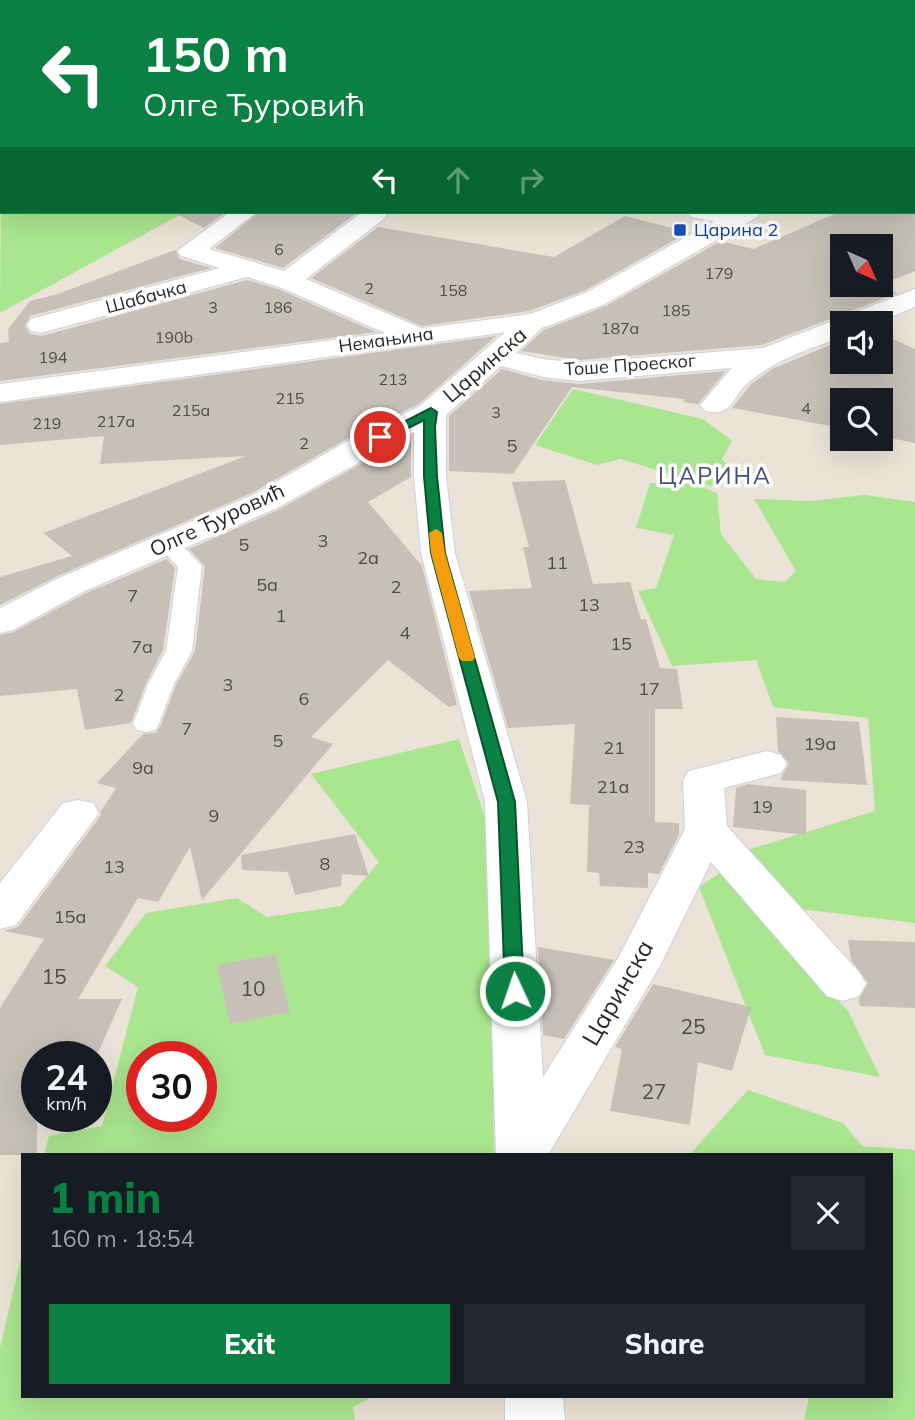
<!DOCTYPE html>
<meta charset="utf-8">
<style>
body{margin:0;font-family:Mulish,sans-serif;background:#242831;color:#f1f3f6;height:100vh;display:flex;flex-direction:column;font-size:26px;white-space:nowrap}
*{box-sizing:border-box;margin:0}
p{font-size:23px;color:#9ea1a6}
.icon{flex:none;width:38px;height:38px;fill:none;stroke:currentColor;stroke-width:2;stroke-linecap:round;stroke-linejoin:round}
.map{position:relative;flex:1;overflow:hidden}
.drawer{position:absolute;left:21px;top:1153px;width:872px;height:245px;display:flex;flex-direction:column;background:#171b24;border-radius:0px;box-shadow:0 7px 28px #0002}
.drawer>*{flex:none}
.top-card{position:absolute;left:0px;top:0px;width:915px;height:214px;box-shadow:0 7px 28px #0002;background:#0b8043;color:#fff;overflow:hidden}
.needle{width:46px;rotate:135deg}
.controls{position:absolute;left:830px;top:234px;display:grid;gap:14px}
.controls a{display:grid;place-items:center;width:63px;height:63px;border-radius:0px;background:#171b24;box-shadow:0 7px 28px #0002;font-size:35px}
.speed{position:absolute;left:21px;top:1041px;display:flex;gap:14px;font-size:35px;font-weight:700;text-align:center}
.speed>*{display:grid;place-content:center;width:91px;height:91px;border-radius:50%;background:#171b24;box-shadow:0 7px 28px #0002;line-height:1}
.speed small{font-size:18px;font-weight:400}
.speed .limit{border:10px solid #d22;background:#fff;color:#111}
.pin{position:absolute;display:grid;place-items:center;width:60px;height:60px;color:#fff;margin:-30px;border:4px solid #fff;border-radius:50%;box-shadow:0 2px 7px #0007}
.me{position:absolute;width:77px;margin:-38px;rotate:357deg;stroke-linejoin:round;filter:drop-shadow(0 0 5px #0008)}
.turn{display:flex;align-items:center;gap:24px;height:147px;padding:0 28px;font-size:32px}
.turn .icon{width:91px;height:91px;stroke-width:2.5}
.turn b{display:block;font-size:49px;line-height:60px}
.lanes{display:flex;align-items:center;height:66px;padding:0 28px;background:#0003;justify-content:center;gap:35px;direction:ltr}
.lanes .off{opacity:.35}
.round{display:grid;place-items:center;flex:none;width:74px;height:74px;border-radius:0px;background:#242831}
.head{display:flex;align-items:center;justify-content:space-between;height:119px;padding:0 28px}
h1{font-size:42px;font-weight:800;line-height:52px;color:#0b8043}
.primary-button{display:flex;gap:14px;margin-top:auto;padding:14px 28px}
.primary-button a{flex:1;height:80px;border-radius:0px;background:#0b8043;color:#fff;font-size:28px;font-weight:800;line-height:80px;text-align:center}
.primary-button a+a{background:#242831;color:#f1f3f6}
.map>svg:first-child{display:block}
.green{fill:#aae68f;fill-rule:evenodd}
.building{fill:#c6c0b7}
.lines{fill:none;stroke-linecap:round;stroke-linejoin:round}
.service-casing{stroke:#ccd0e2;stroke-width:2}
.minor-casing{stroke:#ccd0e2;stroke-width:2}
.tertiary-casing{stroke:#ccd0e2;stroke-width:2}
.secondary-casing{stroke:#ccd0e2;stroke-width:2}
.service{fill:#fff;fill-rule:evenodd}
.minor{fill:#fff;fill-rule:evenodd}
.tertiary{fill:#fff;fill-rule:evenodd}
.secondary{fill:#fff;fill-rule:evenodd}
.route{fill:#0b8043;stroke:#07532c;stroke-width:2}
.slow{fill:#f59e0b}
.transit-dot{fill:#1a4fb4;stroke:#fff;stroke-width:2.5}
.labels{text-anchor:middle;stroke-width:7;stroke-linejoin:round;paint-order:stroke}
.far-number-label{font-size:16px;fill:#4f4d4b}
.far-transit-label{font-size:18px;fill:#164399;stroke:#fff;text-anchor:start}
.far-street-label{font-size:18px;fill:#272727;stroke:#fff}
.number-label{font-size:18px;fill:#4f4d4b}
.street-label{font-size:21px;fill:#272727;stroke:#fff}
.near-number-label{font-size:21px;fill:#4f4d4b}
.neighbourhood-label{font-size:23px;letter-spacing:2px;fill:#454d79;stroke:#fff}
.near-street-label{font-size:24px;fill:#272727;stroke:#fff}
</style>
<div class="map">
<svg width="915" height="1420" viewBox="0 0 915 1420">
<rect width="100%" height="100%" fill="#ebe3d7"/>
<path class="green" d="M209,0h464l-469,2z
M2,75v137h183l-185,101z
M573,389l130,30 29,22 -10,18 14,16 -25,11 -91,-27 -23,6 -62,-20z
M650,483l43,1 24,9 4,41 35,45 28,3 12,-11 -42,-72 55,2 56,-6 50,7v421l-115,-14 -53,-59 128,-39 -7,-93 -95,-11 -17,-47 -84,6 -34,-75 18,-3 18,-53 -38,-7z
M459,739l30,91 5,325h-450l5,-19 53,-10 36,-139 -33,-21 41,-53 91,-15 30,19 74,-11 38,-44 -68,-88zM142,1057h59v59h-59z
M720,873l128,138 32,66 -115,-22 -66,-168z
M748,1090l95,33 19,23 53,4v270h-111l5,-23 82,-1v-241h-202z
M23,1249v147l349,1 -19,10 2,13h-355v-72z"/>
<path class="building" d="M173,212h53l-22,16z
M259,212h99l-75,56 -68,-20z
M839,212h76v59l-35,14v-38h-38v38h37l-2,1 21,7 -136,52 -183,15 -58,-9 23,-21 62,-24 115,-65 32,8z
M625,216l64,16 -103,58 -57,21 -107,15 -111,-48 67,-51 176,30z
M175,250l5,9 31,9 -181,48 -5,10 5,8 12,2 205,-56 31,9 98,43 -376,49v-38l9,-1 -1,-13 22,-28 28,-7z
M880,333l35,16v94l-35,-7v-35h-38v27l-110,-20 19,-24 21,-15 70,-29v22h38z
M496,336l-77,68 -74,36 -93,53 -192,82 -60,30v-28l72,-21 -29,-23 203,-77 -146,8 4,-28 -104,9v-41z
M502,369l40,11 37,4 147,-13 -28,33 -15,-2 1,-3 -112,-12 -59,87 -64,-3v-55z
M411,436v41l-43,25 54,64 35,139 -8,2 -61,-47 -77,77 22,7 -131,156 -12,-53 -32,55 -20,-4 -60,101h44l-26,58h-59v98h-37v-147l44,-69 -40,-8 14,-4 83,-112v-4l15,-23 -19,-5 46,-49 13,-1 5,-8 15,-40 19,-34 10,-85 -16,-17 87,-38z
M565,480l28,104 37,-2 11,38 5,-1 14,49 17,1 6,40h-28v113l24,1v12l-20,39 -11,-1v15l-48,-2 -1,-13 -12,-1 2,-67 -19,-1 5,-80 -67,4 -39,-137 63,-3 -9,-41h6l-17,-65z
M167,559l8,9 -12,82 -17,33 -15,40 -46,7 -8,-41 -77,7v-61l14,-3 72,-39z
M776,717l83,5 8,63 -87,-5 9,-17 -11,-12z
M748,784l58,6v45l-73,-8 3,-39z
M355,834l14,42 -27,-2 -1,12 -46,9 -7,-23 -46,-2 -1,-15z
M848,940l67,2v66l-55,-2 -1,-7 9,-16 -17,-23z
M538,947l76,13 -50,79 -21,-4z
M275,954l15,58 -60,12 -13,-59z
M653,984l98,23 -19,64 -34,-9 -8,63 -80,-14 12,-62 -7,-2z"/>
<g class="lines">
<defs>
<path id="service" d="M148,0h12v2h-12z
M689,0h17l-18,2z
M792,0h19l1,2h-19z
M914,24h1v9l-1,-1z
M167,536l8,2 27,28 -10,85 -18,33 -15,40 -4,6 -9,2 -9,-2 -4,-6 15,-40 18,-33 12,-84 -22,-24 3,-5z"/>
<path id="minor" d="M0,0h8l1,2h-7l-2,7z
M187,0h23l-24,2z
M230,212h27l-48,37 75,22 78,-59h25l-2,6 -79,61 120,51 4,6 -4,6 -10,2 -10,-2 -127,-55 -32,-10 -206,56 -10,-2 -4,-6 4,-6 189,-51 -39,-12 -4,-5z
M688,212l56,2 3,5 -3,5 -9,2 -44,-9z
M915,289v18l-41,17h-32v13c-32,12 -66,22 -93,45 -17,14 -16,36 -44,29l-5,-6 32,-37 -153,13 -36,-4 -42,-11 -55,49v61l9,77 72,249 16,275 74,-117 68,-131 -2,-49 6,-9 78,-20 14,4 6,9 -6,9 -57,15 3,38 132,146 7,12 -7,12 -16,5 -16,-5 -116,-134 -51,104 -112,189h-52l-11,-353 -64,-249 -7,-77v-44l-139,77 -190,82 -72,39 -13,3v-25l61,-31 192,-82 93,-53 74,-36 105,-91 10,-2 10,2 4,6 -33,32 27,6 36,4 184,-15z
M78,800l15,3 6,10 -83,112 -16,4v-46l63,-80z
M505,1396h58l2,24h-60z"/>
<path id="tertiary" d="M116,0h18v2h-18z
M0,64h2v12h-2z"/>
<path id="secondary" d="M915,123v14l-1,1v-14z
M731,212h29l-3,5 -152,87 -60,23 -545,75v-18l530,-70 57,-22z"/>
</defs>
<use href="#service" class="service-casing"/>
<use href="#minor" class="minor-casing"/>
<use href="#tertiary" class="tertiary-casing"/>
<use href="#secondary" class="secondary-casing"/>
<use href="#service" class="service"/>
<use href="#minor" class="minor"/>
<use href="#tertiary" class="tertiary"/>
<use href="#secondary" class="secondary"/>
</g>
<path class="route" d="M431,408l6,4 -2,15 2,49 8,77 70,249 9,189 -2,5h-14l-3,-5 -7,-189 -67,-249 -7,-77v-56l-39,20 -5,1 -6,-4z"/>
<path class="slow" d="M436,529l6,4 3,20 30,105 -3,3h-10l-3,-3 -28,-105 -2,-20z"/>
<rect class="transit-dot" x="673" y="223" width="14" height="14" rx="3.5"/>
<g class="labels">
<g class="far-number-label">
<text x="279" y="255">6</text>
<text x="719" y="279">179</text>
<text x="369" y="294">2</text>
<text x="453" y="296">158</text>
<text x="213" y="313">3</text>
<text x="278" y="313">186</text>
<text x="676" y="316">185</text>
<text x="620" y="334">187a</text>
<text x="174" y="343">190b</text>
<text x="53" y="363">194</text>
<text x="393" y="385">213</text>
<text x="290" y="404">215</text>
<text x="806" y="414">4</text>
<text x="191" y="416">215a</text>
<text x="496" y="418">3</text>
<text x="116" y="427">217a</text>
<text x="47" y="429">219</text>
<text x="304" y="449">2</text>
</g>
<g class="far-transit-label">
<text x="694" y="236">Царина 2</text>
</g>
<g class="far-street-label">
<text transform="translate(146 297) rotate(-15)" y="6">Шабачка</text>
<text transform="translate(386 340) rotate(-8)" y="6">Немањина</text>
<text transform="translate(630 365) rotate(-4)" y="6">Тоше Проеског</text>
</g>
<g class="number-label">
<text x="512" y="452">5</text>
<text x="323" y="547">3</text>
<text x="244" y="551">5</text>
<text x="368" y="564">2a</text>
<text x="557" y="569">11</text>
<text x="267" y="591">5a</text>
<text x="396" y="593">2</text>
<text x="133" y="602">7</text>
<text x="589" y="611">13</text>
<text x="281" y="622">1</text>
<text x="405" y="639">4</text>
<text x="621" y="650">15</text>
<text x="142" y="653">7a</text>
<text x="228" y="691">3</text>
<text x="649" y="695">17</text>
<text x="119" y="701">2</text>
<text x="304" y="705">6</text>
<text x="187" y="735">7</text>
<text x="278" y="747">5</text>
<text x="820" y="750">19a</text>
<text x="614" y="754">21</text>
<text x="143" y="774">9a</text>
<text x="613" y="793">21a</text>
<text x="762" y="813">19</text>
<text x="214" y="822">9</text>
<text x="634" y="853">23</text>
<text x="325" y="870">8</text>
<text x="114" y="873">13</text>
<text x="70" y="923">15a</text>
</g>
<g class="street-label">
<text transform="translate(485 365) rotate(-41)" y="7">Царинска</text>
<text transform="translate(217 520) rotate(-25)" y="7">Олге Ђуровић</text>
</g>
<g class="near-number-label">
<text x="54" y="984">15</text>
<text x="253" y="996">10</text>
<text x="693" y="1034">25</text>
<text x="654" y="1099">27</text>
</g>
<g class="neighbourhood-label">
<text x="715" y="484">ЦАРИНА</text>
</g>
<g class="near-street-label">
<text transform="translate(618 993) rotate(-60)" y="8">Царинска</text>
</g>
</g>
</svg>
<div class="controls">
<a><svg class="needle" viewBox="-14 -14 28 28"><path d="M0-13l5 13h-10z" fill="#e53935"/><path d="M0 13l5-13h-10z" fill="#9ea1a6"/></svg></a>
<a><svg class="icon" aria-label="sound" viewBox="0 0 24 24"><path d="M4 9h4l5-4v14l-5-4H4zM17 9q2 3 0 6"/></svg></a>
<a><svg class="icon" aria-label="search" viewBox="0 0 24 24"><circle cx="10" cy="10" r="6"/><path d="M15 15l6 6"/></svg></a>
</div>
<div class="speed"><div>24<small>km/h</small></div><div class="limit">30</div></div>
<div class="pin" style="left:380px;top:437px;background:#d93025"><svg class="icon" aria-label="arrive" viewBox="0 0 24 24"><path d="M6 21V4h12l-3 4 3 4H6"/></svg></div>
<svg class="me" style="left:515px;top:991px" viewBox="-20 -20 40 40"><circle r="17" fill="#0b8043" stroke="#fff" stroke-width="3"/><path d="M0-11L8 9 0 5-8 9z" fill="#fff"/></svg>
<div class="top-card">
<div class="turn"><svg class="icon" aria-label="left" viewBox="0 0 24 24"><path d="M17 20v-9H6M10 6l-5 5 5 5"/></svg><div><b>150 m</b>Олге Ђуровић</div></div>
<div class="lanes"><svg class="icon" aria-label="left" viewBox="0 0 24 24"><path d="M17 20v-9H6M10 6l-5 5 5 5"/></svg><svg class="icon off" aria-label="ahead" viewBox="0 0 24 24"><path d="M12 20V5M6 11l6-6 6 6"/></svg><svg class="icon off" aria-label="right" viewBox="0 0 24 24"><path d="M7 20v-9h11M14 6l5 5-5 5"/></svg></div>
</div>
<section class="drawer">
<div class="head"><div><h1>1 min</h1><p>160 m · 18:54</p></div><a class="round"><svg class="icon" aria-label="close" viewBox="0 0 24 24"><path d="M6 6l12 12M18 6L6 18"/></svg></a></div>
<div class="primary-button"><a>Exit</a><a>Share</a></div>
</section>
</div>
